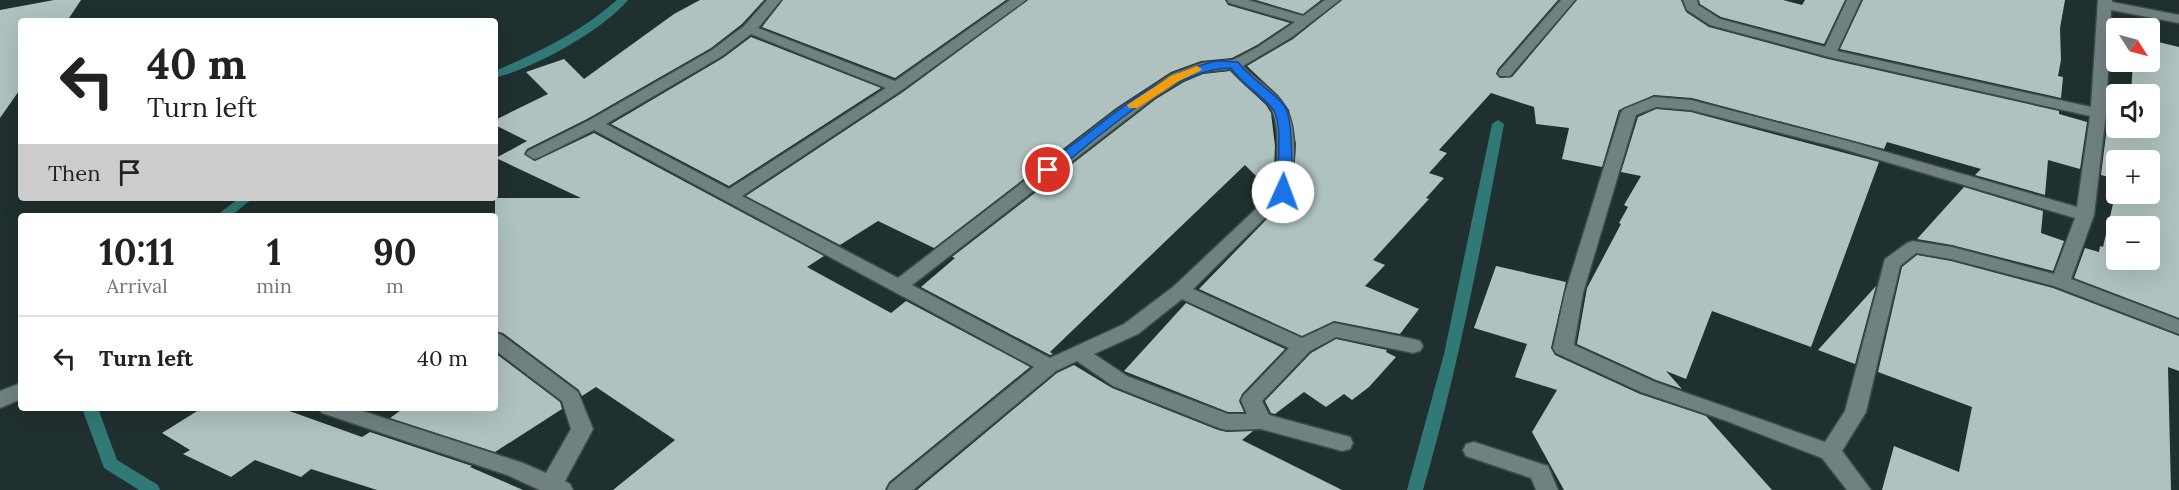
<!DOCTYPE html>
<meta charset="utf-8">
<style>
body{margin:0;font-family:Lora,serif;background:#f2f2f2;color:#222;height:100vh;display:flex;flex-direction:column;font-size:22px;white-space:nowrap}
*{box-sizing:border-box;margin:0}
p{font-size:20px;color:#767676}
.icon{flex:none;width:33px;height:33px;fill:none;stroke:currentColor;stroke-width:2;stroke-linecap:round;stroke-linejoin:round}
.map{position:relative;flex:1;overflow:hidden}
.drawer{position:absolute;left:18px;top:213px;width:480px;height:198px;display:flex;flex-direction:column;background:#fff;border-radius:6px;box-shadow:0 6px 24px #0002}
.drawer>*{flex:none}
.hud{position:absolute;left:18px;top:18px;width:480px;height:183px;border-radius:6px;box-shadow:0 6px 24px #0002;background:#fff;color:#222;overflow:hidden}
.needle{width:39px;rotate:126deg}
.controls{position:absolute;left:2106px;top:18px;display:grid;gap:12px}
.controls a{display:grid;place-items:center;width:54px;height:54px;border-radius:6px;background:#fff;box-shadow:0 6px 24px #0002;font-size:30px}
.pin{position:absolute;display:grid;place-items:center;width:51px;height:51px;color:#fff;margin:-26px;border:3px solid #fff;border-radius:50%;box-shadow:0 2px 6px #0007}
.me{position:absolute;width:66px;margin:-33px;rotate:2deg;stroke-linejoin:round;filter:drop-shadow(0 0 4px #0008)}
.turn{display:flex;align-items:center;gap:21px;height:126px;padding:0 30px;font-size:27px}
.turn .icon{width:78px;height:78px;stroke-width:2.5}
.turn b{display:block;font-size:42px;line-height:51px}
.then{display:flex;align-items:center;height:57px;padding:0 30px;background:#0003;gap:12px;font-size:22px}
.eta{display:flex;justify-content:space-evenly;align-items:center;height:102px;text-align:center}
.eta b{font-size:36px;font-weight:800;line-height:42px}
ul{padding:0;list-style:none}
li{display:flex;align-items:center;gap:18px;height:84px;padding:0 30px;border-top:2px solid #e0e0e0}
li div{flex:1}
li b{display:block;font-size:22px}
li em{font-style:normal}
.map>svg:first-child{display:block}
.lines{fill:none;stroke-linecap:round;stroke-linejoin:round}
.stream{fill:#317976;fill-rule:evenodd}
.building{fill:#afc2c0;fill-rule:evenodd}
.street-casing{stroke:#3e4b4b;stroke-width:3}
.street{fill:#708180;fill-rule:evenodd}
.route{fill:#1a73e8;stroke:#114b97;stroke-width:1.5}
.slow{fill:#f59e0b}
</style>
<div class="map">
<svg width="2179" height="490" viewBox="0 0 2179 490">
<rect width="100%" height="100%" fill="#202f2f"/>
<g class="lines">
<path class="stream" d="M617,0h11c-26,31 -94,68 -133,78v-7c44,-19 86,-39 122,-71z
M1498,120l6,4c-23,123 -46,246 -81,366h-16l37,-136 48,-230z
M239,198h14l-22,18h-15z
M82,408h16l19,52 41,25 2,5h-21l-35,-22z"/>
</g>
<path class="building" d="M54,0h27l-14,21h-46v67l-21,30v-108z
M700,0h64l-22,24 -31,24 -124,71 -60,30 -3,5 11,7 59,-28 230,123 -17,11 84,46 15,-12 124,66 -141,115 -4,8h-272l62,-50 -79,-53 -14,9 -3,-6 -76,-57 -8,-2v-133h86l-85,-40 31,-17 -32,-16v-5l53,-26 -22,-22 38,-13 20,20 90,-65z
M783,0h223l-111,78 -133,-51z
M1028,0h197l3,5 62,18 -33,22 -25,13 -31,3 -30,11 -55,36 -182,140 -56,-27 -38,24 -94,-49 157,-104z
M1256,0h65l-18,14z
M1342,0h216l-60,69 -2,5 4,4 12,-1 65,-77h104l5,12 23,15 119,32 231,52v3l28,8 -7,47 -32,-9 -3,35 -70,-20 6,-6 -94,-27 -3,7 -192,-51 -38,-3 -35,15 -17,57 -40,-8 7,-31 -33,-4 -2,-17 -43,-14 -52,57 8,3 -18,20 15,5 -18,20 3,1 -56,61 12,5 -20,21 54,23 -19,25 -66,-13 -32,15 -103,-47 94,-97 3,-48 -7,-34 -11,-15 -31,-29 46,-27z
M1699,0h84l19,5 3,-5h40l-21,44 -103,-27 -21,-13z
M1863,0h202l-5,28 1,32 -3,16 5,1 -2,21 -221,-49z
M751,37l130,51 -152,98 -118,-62 112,-66z
M2150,40l29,7v271l-105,-40 11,-30 14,4 1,-6 3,1 13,-56v3h34v-34h-34v19l-15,-4 6,-48 21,7 1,-6h21v-34h-19l2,-32h17zM2116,226h34v34h-34z
M1230,71l36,34 5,8 4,33 -2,44 -2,1 -26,-26 -195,187 3,2 -3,1 -129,-68 34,-29 -3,-1 204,-158 28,-17 19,-8z
M1656,109l35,3 188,50 -68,185 -99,-36 -26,68 -20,-8 16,18 -26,-9 -79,-36 10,-56 34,-64 -2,-1 9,-16 -4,-2 17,-29 -20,-4 17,-55z
M1964,187l79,24 -2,22 23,8 -11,30 -101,-26 -35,-6z
M1917,255l34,6 102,27 126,48v35l-11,-4 3,123h-289l12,-44 65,26 13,-65 -94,-35 24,-105z
M1496,266l70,16 -15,66 4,7 85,39 66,22 66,74h-208l-32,-58 25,-42 -42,-13 12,-33 -53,-16z
M1876,286l-21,78 -37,-14z
M1186,303l99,46 -43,45 -3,7 5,11h-16l-104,-41z
M1336,339l51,11 -1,2 10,5 -27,30 -17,13 -8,-6 -18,13 -22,-15 -29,22 -4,-1 -6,-12 46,-48z
M495,353l65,49 2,7 -67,43 -105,-34 14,-10h91z
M1074,365l38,23 106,42 9,2 26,-1 -11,9 100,50h-425l140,-117z
M202,408h79l81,29 8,-5 102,34 -2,1 53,23h-146l-66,-21 -10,8 -46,-17 -24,17 -48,-23 7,-4 -28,-17z"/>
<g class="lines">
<defs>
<path id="street" d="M767,0h14l-23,28 137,53 115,-81h16l-124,90 -160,106 156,82 219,-168 55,-36 30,-11 31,-3 25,-13 37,-25 -66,-19 -2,-3h21l55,16 22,-16h15l-48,37 -49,29c12,13 27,22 38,35 19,23 12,63 10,91l-98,97 109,49 32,-15 79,16 7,2 3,5 -3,5 -7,2 -77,-16 -26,14 -48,50 7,14 81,22 3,6 -3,6 -8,2 -81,-22 -34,1 -8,-2 -106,-42 -36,-25 -21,10 -143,119h-26l3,-6 144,-117 -440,-237 -54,27 -6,2 -8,-5 2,-3 60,-30 124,-71 32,-24zM751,34l135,54 -157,101 -123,-65 116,-68zM1231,69c10,14 25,23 37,35 15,17 8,65 7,87l-102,96 -49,37 -74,34 -138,-73 243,-188 28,-17 19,-8zM1182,299l107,49 -45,47 -3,5 6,14h-19l-101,-38 -33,-22 44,-20z
M1561,0h14l-65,76h-10l-2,-3 2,-3z
M1683,0h14l1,5 22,14 105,28 22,-47h14l-24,51 254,56 7,-107h14v2l67,13v8l-68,-13 -5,103 -12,102 -23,64 108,41v14l-125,-48 -103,-27 -35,-6 -16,13 -34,146 -24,39 29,39h-24l-25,-32 -98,-38 -83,-28 -85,-39 -3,-5 12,-55 56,-181 3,-3 30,-12 37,3 157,41 229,66 13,-91 -261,-59 -119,-32 -23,-15zM1656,107l35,3 145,37 239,71 -21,56 -102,-27 -39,-6 -6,2 -22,16 -40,152 -20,31 -170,-60 -81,-37 9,-52 53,-178z
M495,333l7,2 76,57 15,37 -28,52 5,3 3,6h-33l-33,-15 -185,-62 -4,-5h35l170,55 23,10 25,-44 -9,-28 -67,-51z
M21,383v16l-21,9v-17z
M1474,442l74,24 10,24h-22l-5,-12 -65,-22 -3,-6 3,-6z"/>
</defs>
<use href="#street" class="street-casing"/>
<use href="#street" class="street"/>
</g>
<path class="route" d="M1216,61l22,1c12,17 38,31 47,45 8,14 9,74 2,88h-9l-2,-3c1,-19 8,-70 -4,-84 -13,-15 -30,-24 -41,-40 -60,0 -132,69 -178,105l-5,1 -6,-4c10,-12 27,-22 40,-32 41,-32 82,-65 134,-77z"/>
<path class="slow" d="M1197,66l5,3 -2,2 -21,10 -42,27h-8l-2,-3 44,-29z"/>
</svg>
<div class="controls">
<a><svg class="needle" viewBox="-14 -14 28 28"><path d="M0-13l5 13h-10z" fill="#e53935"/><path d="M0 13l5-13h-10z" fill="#767676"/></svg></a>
<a><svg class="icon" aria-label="sound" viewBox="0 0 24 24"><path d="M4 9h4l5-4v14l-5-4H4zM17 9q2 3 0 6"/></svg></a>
<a>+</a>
<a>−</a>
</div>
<div class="pin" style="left:1048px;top:170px;background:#d93025"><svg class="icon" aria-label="arrive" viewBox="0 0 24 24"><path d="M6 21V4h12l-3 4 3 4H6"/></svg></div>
<svg class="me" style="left:1283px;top:192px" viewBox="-20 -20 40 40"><circle r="19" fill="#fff"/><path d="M0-13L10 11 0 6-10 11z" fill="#1a73e8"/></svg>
<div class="hud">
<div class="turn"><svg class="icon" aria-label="left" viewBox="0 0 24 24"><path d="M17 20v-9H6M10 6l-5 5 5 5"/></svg><div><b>40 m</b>Turn left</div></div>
<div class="then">Then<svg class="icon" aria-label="arrive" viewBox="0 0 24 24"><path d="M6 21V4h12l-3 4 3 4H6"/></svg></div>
</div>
<section class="drawer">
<div class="eta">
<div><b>10:11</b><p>Arrival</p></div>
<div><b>1</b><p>min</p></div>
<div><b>90</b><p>m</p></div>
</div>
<ul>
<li><svg class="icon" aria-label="left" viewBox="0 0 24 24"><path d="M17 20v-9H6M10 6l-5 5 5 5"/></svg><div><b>Turn left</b></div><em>40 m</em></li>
</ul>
</section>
</div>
